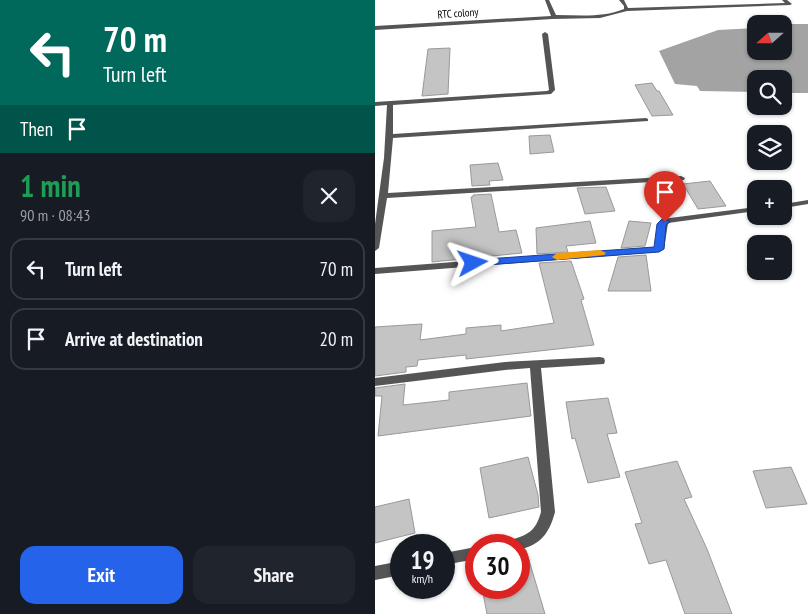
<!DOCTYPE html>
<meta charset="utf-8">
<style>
body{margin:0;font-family:"PT Sans Narrow",sans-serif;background:#20242c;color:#f1f3f6;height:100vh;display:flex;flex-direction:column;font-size:19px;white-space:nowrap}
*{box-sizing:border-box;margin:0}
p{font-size:16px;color:#9ea1a6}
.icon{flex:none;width:28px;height:28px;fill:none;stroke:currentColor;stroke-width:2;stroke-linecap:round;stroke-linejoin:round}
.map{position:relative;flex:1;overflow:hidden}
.side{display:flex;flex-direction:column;background:#171b24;width:375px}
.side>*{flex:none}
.top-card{background:#00695c;color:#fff;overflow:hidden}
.needle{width:32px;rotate:249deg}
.controls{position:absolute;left:372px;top:15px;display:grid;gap:10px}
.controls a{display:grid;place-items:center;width:45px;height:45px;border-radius:10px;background:#171b24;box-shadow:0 1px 4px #0004;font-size:25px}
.speed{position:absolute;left:15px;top:534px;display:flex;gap:10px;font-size:25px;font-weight:700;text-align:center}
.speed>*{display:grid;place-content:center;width:65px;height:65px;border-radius:50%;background:#171b24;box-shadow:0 1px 4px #0004;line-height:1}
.speed small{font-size:12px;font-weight:400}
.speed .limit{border:8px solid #d22;background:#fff;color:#111}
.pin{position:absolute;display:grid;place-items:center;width:42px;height:42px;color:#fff;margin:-51px -21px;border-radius:50% 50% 50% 0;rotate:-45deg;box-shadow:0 0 5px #0007}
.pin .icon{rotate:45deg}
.me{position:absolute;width:55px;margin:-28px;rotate:85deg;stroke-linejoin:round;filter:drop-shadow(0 0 4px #0008)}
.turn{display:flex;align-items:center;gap:18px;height:105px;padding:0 20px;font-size:22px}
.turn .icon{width:65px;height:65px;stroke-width:2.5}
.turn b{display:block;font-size:35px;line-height:42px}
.then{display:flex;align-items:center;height:48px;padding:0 20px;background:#0003;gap:10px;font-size:19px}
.round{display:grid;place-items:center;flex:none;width:52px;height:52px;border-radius:15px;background:#20242c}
.summary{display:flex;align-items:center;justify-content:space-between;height:85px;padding:0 20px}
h1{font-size:30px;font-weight:800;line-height:38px;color:#1e9e55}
.primary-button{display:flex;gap:10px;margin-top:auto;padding:10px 20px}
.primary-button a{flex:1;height:58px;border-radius:15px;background:#2563eb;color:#fff;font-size:20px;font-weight:800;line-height:58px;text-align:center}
.primary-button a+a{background:#20242c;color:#f1f3f6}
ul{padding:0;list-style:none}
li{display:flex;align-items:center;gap:15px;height:62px;margin:0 10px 8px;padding:0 10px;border:2px solid #363941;border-radius:15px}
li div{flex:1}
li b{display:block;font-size:19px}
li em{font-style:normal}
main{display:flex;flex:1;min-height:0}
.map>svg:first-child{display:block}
.water{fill:#a3a3a3}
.building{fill:#c4c4c4;stroke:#999}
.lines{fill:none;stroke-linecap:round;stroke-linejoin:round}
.street{fill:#555;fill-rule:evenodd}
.route{fill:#2563eb;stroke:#184099}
.slow{fill:#f59e0b}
.labels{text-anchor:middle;stroke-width:4;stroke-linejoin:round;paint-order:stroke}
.far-street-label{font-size:11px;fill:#000;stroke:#fff}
</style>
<main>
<section class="side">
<div class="top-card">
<div class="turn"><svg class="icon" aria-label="left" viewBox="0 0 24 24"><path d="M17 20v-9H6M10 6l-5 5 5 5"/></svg><div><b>70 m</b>Turn left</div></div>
<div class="then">Then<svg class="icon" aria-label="arrive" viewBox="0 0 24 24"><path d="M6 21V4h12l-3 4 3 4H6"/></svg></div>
</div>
<div class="summary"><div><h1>1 min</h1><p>90 m · 08:43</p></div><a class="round"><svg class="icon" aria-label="close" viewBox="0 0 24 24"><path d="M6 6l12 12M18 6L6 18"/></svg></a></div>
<ul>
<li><svg class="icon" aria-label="left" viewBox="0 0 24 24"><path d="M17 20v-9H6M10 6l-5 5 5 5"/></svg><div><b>Turn left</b></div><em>70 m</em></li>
<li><svg class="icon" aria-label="arrive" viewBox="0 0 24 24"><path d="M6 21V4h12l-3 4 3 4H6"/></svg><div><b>Arrive at destination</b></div><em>20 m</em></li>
</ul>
<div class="primary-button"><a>Exit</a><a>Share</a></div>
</section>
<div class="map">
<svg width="433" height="614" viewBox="0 0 433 614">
<rect width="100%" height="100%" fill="#fff"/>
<path class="water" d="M409,24h24v69h-24v-14h-28v13l-56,-1 -3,-5 -22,-2 -16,-33 59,-21 38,-2v23h28z"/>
<path class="building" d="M75,48l-2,46 -26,2 6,-47z
M277,83l5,8h2l14,24 -21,1 -17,-31z
M175,135l4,17 -24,2 -1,-18z
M123,163l5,17 -14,1 1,4 -18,1 -2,-21z
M335,181l16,25 -28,3 -15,-25z
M231,187l9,24 -30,3 -8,-26z
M116,194l8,38 17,-2 6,23 -90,9v-31l44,-4 -5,-30h2v-2z
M215,221l6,22 -30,3 2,6 -31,2 -1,-26z
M254,221l22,2 -6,23 -24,2z
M271,255l5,36h-43l10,-34z
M196,261l13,38 -3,1 13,45 -128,14v-4l-48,5 -1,6 -11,1v5l-31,4v-49l47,-3 -2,16 46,-6v-6l35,-3v6l53,-8 -15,-60z
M152,383l4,33 -153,20 4,-40h-7v-8l30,-4 -2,21 46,-5v-8z
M233,398l9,35 -10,1 13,43 -32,6 -13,-45 -3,1 -6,-37z
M153,457l10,38 1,12 -50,11 -9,-50z
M302,461l15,36 -8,2 23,50 25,65h-47l-19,-54 -17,4 -14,-40 7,-1 -17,-51z
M416,467l16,37 -41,4 -13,-37z
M34,499l6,34 -40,10v-36z
M151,550l19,64h-58l-5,-26h37v-36z"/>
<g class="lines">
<path class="street" d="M170,0h4l7,15c23,0 46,3 68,-6v-3l-5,-6h5l4,8 157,-5 -3,-3h5l5,4 -2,1 -163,6 -27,7 -48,1 -177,11v-4l176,-10z
M170,32l3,2 7,56 -4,4 -158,11v29l253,-16 2,1v2l-255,17 -5,55 293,-17 4,2 -1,2 -297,18 -8,50 -4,3v-27l9,-66 3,-53 -12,1v-4l172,-11 2,-1 -7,-56z
M433,200v4l-24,4v-4z
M381,207v4l-88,12 -4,26 -5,3 -284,22v-6l280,-21 3,-23 4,-5z
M225,357l4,1 1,3 -1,3 -63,4 14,144c-6,22 -14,32 -36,38v-5h-12l2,-4c19,-7 26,-8 32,-29l-11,-144 -25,2 -130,16v-8l130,-16z
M101,547v12l-32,6v-12z
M26,561v14l-26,5v-14z"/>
</g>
<path class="route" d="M287,219h3l5,3 -4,3 -2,24 -5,3 -186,14 -5,-3 5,-3 181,-13 3,-23z"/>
<path class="slow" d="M225,250l6,3 -2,2 -47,5 -5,-3 5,-4z"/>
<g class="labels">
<g class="far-street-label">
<text transform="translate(83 13) rotate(-4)" y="4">RTC colony</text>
</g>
</g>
</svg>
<div class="controls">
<a><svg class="needle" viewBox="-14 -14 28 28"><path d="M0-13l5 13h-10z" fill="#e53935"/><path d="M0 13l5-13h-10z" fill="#9ea1a6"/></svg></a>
<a><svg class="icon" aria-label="search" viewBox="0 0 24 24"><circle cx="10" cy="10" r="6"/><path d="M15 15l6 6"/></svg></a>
<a><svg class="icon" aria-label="layers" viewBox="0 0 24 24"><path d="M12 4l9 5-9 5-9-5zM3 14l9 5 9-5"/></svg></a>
<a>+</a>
<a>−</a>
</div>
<div class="speed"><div>19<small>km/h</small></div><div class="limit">30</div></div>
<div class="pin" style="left:290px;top:222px;background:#d93025"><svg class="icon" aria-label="arrive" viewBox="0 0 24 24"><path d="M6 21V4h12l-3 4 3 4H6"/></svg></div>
<svg class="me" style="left:98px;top:263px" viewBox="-20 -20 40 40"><path d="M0-17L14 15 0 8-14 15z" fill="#2563eb" stroke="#fff" stroke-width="4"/></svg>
</div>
</main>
